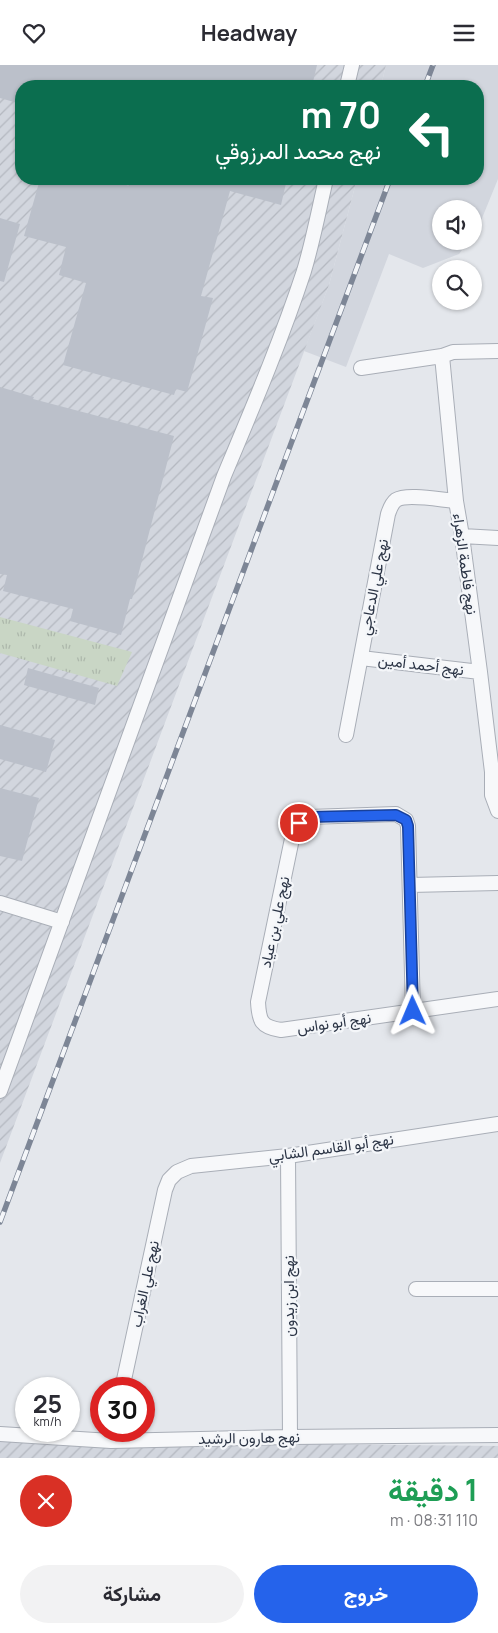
<!DOCTYPE html>
<html lang="ar">
<meta charset="utf-8">
<style>
body{margin:0;font-family:Manrope,Vazirmatn,sans-serif;background:#f2f2f3;color:#2b2b33;direction:rtl;height:100vh;display:flex;flex-direction:column;font-size:19px;white-space:nowrap}
*{box-sizing:border-box;margin:0}
p{font-size:16px;color:#7c7c81}
.icon{flex:none;width:28px;height:28px;fill:none;stroke:currentColor;stroke-width:2;stroke-linecap:round;stroke-linejoin:round}
.map{position:relative;height:1393px;overflow:hidden;direction:ltr}
.panel{display:flex;flex-direction:column;background:#fff;flex:1}
.panel>*{flex:none}
.guide{position:absolute;left:15px;top:15px;width:469px;height:105px;border-radius:20px;box-shadow:0 1px 4px #0004;direction:rtl;background:#0b6e4f;color:#fff;overflow:hidden}
.controls{position:absolute;left:432px;top:135px;display:grid;gap:10px}
.controls a{display:grid;place-items:center;width:50px;height:50px;border-radius:50%;background:#fff;box-shadow:0 1px 4px #0004;font-size:25px}
.speed{position:absolute;left:15px;top:1312px;display:flex;gap:10px;font-size:25px;font-weight:700;text-align:center}
.speed>*{display:grid;place-content:center;width:65px;height:65px;border-radius:50%;background:#fff;box-shadow:0 1px 4px #0004;line-height:1}
.speed small{font-size:12px;font-weight:400}
.speed .limit{border:8px solid #d22;background:#fff;color:#111}
.pin{position:absolute;display:grid;place-items:center;width:42px;height:42px;color:#fff;margin:-21px;border:2px solid #fff;border-radius:50%;box-shadow:0 1px 5px #0007}
.me{position:absolute;width:55px;margin:-28px;rotate:359deg;stroke-linejoin:round;filter:drop-shadow(0 0 4px #0008)}
.turn{display:flex;align-items:center;gap:18px;height:105px;padding:0 20px;font-size:22px}
.turn .icon{width:65px;height:65px;stroke-width:2.5}
.turn b{display:block;font-size:35px;line-height:42px}
.round{display:grid;place-items:center;flex:none;width:52px;height:52px;border-radius:26px;background:#f2f2f3}
.head{display:flex;align-items:center;justify-content:space-between;height:85px;padding:0 20px}
h1{font-size:30px;font-weight:700;line-height:38px;color:#1e9e55}
.button{display:flex;gap:10px;margin-top:auto;padding:10px 20px}
.button a{flex:1;height:58px;border-radius:30px;background:#2563eb;color:#fff;font-size:20px;font-weight:700;line-height:58px;text-align:center}
.button a+a{background:#f2f2f3;color:#2b2b33}
header{display:flex;justify-content:space-between;align-items:center;height:65px;padding:0 20px;background:#fff;font-size:22px;font-weight:700}
.map>svg:first-child{display:block}
.built{fill:#d2d6de}
.industrial{fill:url(#industrial-furrows)}
.grass{fill:url(#grass-tufts)}
.building{fill:#bbc0ca}
.lines{fill:none;stroke-linecap:round;stroke-linejoin:round}
.street-casing{stroke:#a9aeb7;stroke-width:16}
.street{stroke:#f7f8fa;stroke-width:14}
.rail-casing{stroke:#7d8696;stroke-width:5.5}
.rail{stroke:#f4f6f9;stroke-width:4;stroke-dasharray:11;stroke-linecap:butt}
.route-casing{stroke:#184099;stroke-width:12}
.route{stroke:#2563eb;stroke-width:9}
.labels{text-anchor:middle;stroke-width:4.5;stroke-linejoin:round;paint-order:stroke}
.street-label{font-size:15px;fill:#2b3445;stroke:#f4f6f9}
</style>
<header><svg class="icon" aria-label="menu" viewBox="0 0 24 24"><path d="M4 6h16M4 12h16M4 18h16"/></svg>Headway<svg class="icon" aria-label="heart" viewBox="0 0 24 24"><path d="M12 20l-8-8c-3-5 5-10 8-4 3-6 11-1 8 4z"/></svg></header>
<div class="map">
<svg width="498" height="1393" viewBox="0 0 498 1393">
<defs>
<pattern id="industrial-furrows" width="10" height="10" patternUnits="userSpaceOnUse" patternTransform="scale(1.25)"><rect width="10" height="10" fill="#d2d6de"/><path d="M-1 1l2-2M0 10L10 0M9 11l2-2" fill="none" stroke="#b4b8c0"/></pattern>
<pattern id="grass-tufts" width="24" height="20" patternUnits="userSpaceOnUse" patternTransform="scale(1.25)"><rect width="24" height="20" fill="#c9d6c5"/><path d="M3 7l-1-3M5 7V3M7 7l1-3M15 17l-1-3M17 17v-4M19 17l1-3" fill="none" stroke="#adb8ab"/></pattern>
</defs>
<rect width="100%" height="100%" fill="#e4e7ec"/>
<path class="built" d="M386,0h112v114l-20,49 -4,6v-25h-33v32h28l-10,13 -36,14 -34,-14 -43,113 -42,-16 25,-66 28,-106h121v-93h-97z"/>
<path class="industrial" d="M0,0h386l-5,21h-360v93h336l-28,106 -329,878z
M0,1376l498,5v12h-498z"/>
<path class="grass" d="M0,552l132,35 -15,34 -117,-33z"/>
<path class="building" d="M0,0h317l-5,21h-291v18l-21,-6z
M40,114h64l26,7 1,-7h156l-6,26 -51,-14 -29,105 12,2 -26,94 -11,-3 -2,6 -111,-30 23,-82 -27,-8 7,-28 -42,-11z
M0,153l20,6 -16,58 -4,-1z
M0,322l34,10 -1,2 141,37 -42,163h-2l-9,36 -51,-14 3,-12 -70,-18 4,-16 -7,-1z
M28,603l71,20 -4,17 -71,-20z
M0,660l55,15 -9,32 -46,-13z
M0,723l39,10 -17,63 -22,-5z"/>
<g class="lines">
<defs>
<path id="street" d="M347,21l5,-21
M442,291l14,145 6,35 18,136 12,100v23l6,16
M361,303l81,-12 11,-4 45,-1
M462,471l36,2
M361,593l119,14
M346,670l42,-221c2,-5 3,-10 8,-14 11,-7 45,0 60,1
M410,820l88,-2
M0,838l62,19
M413,946l-5,-185 -2,-6 -10,-6 -87,3c-9,4 -12,8 -16,17l-35,168c1,19 3,25 23,28l217,-31
M0,1026l224,-615c28,-67 57,-135 80,-205 9,-30 15,-62 22,-92
M288,1091l2,281
M416,1224h82
M122,1324l43,-199 4,-10 8,-8 14,-6 97,-10 210,-32
M0,1369l111,7 179,-4 208,-2"/>
</defs>
<use href="#street" class="street-casing"/>
<use href="#street" class="street"/>
<defs>
<path id="rail" d="M425,21l8,-21
M0,1157l390,-1043"/>
</defs>
<use href="#rail" class="rail-casing"/>
<use href="#rail" class="rail"/>
</g>
<g class="lines">
<defs>
<path id="route" d="M299,758l10,-6 87,-2 10,5 2,6 5,185"/>
</defs>
<use href="#route" class="route-casing"/>
<use href="#route" class="route"/>
</g>
<g class="labels">
<g class="street-label">
<text transform="translate(465 499) rotate(82)" y="5">نهج فاطمة الزهراء</text>
<text transform="translate(374 522) rotate(-79)" y="5">نهج علي الدعاجي</text>
<text transform="translate(421 600) rotate(7)" y="5">نهج أحمد أمين</text>
<text transform="translate(275 857) rotate(-78)" y="5">نهج علي بن عياد</text>
<text transform="translate(334 958) rotate(-8)" y="5">نهج أبو نواس</text>
<text transform="translate(331 1083) rotate(-8)" y="5">نهج أبو القاسم الشابي</text>
<text transform="translate(145 1219) rotate(-78)" y="5">نهج علي الغراب</text>
<text transform="translate(289 1231) rotate(-90)" y="5">نهج ابن زيدون</text>
<text transform="translate(249 1373) rotate(-1)" y="5">نهج هارون الرشيد</text>
</g>
</g>
</svg>
<div class="controls">
<a><svg class="icon" aria-label="sound" viewBox="0 0 24 24"><path d="M4 9h4l5-4v14l-5-4H4zM17 9q2 3 0 6"/></svg></a>
<a><svg class="icon" aria-label="search" viewBox="0 0 24 24"><circle cx="10" cy="10" r="6"/><path d="M15 15l6 6"/></svg></a>
</div>
<div class="speed"><div>25<small>km/h</small></div><div class="limit">30</div></div>
<div class="pin" style="left:299px;top:758px;background:#d93025"><svg class="icon" aria-label="arrive" viewBox="0 0 24 24"><path d="M6 21V4h12l-3 4 3 4H6"/></svg></div>
<svg class="me" style="left:413px;top:946px" viewBox="-20 -20 40 40"><path d="M0-17L14 15 0 8-14 15z" fill="#2563eb" stroke="#fff" stroke-width="4"/></svg>
<div class="guide">
<div class="turn"><svg class="icon" aria-label="left" viewBox="0 0 24 24"><path d="M17 20v-9H6M10 6l-5 5 5 5"/></svg><div><b>70 m</b>نهج محمد المرزوقي</div></div>
</div>
</div>
<section class="panel">
<div class="head"><div><h1>1 دقيقة</h1><p>110 m · 08:31</p></div><a class="round" style="background:#d93025;color:#fff"><svg class="icon" aria-label="close" viewBox="0 0 24 24"><path d="M6 6l12 12M18 6L6 18"/></svg></a></div>
<div class="button"><a>خروج</a><a>مشاركة</a></div>
</section>
